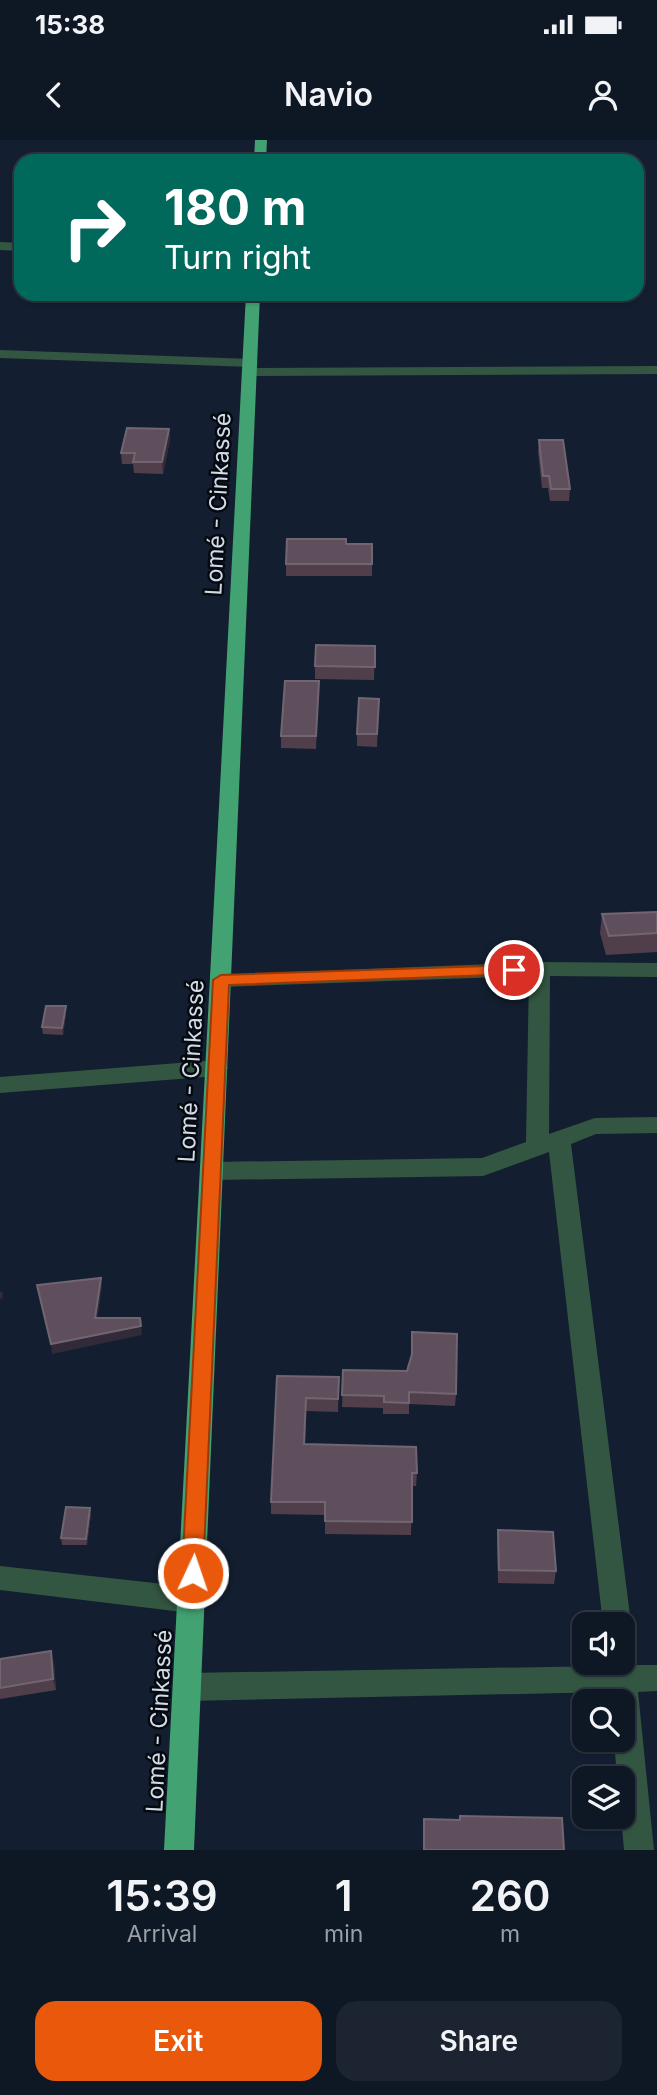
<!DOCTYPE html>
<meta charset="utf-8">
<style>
body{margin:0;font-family:Inter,sans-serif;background:#1c2431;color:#f1f3f6;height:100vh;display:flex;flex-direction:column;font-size:26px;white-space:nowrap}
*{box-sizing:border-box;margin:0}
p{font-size:23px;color:#9b9fa6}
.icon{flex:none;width:38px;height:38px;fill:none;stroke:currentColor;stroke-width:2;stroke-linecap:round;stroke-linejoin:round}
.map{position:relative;height:1710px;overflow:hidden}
.details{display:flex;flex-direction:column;background:#0e1724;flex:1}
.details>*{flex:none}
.banner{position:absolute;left:14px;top:14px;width:630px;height:147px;border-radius:21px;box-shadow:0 2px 5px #0004,0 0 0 2px #2e3641;background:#00695c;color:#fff;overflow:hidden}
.tools{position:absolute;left:572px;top:1472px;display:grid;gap:14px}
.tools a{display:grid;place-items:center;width:63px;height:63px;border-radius:14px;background:#0e1724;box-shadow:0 2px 5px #0004,0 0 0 2px #2e3641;font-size:35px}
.pin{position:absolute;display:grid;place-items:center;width:60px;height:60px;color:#fff;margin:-30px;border:4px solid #fff;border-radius:50%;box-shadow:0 2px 7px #0007}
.me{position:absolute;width:77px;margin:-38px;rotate:3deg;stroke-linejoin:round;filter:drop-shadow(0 0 5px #0008)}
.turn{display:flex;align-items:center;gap:24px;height:147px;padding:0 35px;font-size:32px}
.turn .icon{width:91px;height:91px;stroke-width:2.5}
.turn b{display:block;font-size:49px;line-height:60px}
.eta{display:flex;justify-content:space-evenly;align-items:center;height:119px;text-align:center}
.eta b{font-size:42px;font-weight:600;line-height:49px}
.cta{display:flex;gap:14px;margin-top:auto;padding:14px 35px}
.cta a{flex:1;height:80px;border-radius:21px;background:#ea580c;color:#fff;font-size:28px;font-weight:600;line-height:80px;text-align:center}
.cta a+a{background:#1c2431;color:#f1f3f6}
.status{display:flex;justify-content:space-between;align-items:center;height:49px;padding:0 35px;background:#0e1724;direction:ltr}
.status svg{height:19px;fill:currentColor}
header{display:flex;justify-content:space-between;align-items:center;height:91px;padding:0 35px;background:#0e1724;font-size:32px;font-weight:600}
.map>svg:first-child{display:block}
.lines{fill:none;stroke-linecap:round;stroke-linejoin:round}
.street{fill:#335642;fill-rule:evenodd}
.highway{fill:#42a272;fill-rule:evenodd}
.wall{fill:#513e4b}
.shaded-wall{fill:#322a39}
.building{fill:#5f4f5c;stroke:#716571;stroke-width:2}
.route{fill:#ea580c;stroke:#983908;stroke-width:2}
.labels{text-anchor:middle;stroke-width:5;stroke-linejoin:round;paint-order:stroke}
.street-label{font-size:23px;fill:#d3dbe7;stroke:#050910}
</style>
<div class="status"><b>15:38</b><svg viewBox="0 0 49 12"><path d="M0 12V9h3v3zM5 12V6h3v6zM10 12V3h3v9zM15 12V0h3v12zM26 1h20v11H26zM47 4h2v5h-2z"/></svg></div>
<header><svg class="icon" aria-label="back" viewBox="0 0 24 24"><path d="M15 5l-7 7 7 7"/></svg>Navio<svg class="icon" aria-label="person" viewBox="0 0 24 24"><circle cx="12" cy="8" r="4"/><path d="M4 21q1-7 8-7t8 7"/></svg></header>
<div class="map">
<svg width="657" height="1710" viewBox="0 0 657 1710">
<rect width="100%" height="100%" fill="#131f30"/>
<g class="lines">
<path class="street" d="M0,102l21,1v8l-21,-1z
M0,210l251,9 7,4 -7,4 -251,-9z
M657,226v8l-406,2 -7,-4 7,-4z
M540,822l117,1v14l-107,-1 -1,158 46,-16 62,-1v16l-61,1 -25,10 60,480 -8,11v-11h-20l-54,-472 -66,24 -271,4 -8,-3 -3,-6 3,-6 8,-3 270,-4 44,-16 3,-166 -308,11 -7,-2 -3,-5 3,-5z
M217,920l8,3 3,5 -3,5 -8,3 -217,17v-16z
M0,1426l191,21 10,4 4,9 -4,9 -10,4 -191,-23z
M623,1510l8,3 5,12h21v26l-19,1 16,158h-30l-3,-34 2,-38h-6l-3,-38h9v-39h-13l-1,-9 -422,9 -10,-4 -4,-10 4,-10 10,-4 420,-7v-4h16z"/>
<path class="highway" d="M255,0h12l-1,21h-12z
M246,154h14l-66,1556h-30z"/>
</g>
<path class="wall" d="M169,289l1,11 -7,34 -29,-1 -1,-9h-11l-1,-11z
M539,300l31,49 -1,12h-19l-2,-13h-6l-4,-36z
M346,404h26v32h-86v-12z
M375,506l-1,34 -59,-1v-13z
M319,541l-3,68 -35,-1v-12z
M379,559l-2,48 -20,-1v-12z
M657,772v40l-51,3 -6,-22 2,-19z
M66,866v7l-3,22 -20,-1 -1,-7z
M343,1230l113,24 -1,12 -46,-2v10h-26v-6l-41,-1z
M277,1236l62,1 -1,35 -32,-1 -1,33 112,29 -1,13h-4l-1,49 -86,-1v-19l-54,-1v-12z
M91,1374l-4,31h-25l-1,-7z
M498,1390l58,41 -2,13 -56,-1 -1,-40z
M0,1519l54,3 2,28 -56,9z"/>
<path class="shaded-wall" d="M169,289l1,11 -7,34 -1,-12z
M66,866v7l-3,22 -1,-7z
M101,1138l1,9 -6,40 -1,-9z
M2,1151l1,7 -3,1v-7z
M141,1186l1,9 -90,19 -1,-10z
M90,1368l1,6 -4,31 -1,-6z
M51,1511l3,11 2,28 -3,-11z"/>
<path class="building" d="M127,288l42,1 -7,33h-29l2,-9h-14z
M539,300h24l7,49h-19l-2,-13h-6z
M287,399h59v5h26v20h-86z
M316,505l59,1v21l-60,-1z
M285,541h34l-3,55h-35z
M359,558l20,1 -2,35h-20z
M657,772v21l-48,3 -7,-22z
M46,866h20l-4,22 -20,-1z
M101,1138l-6,40h45l1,8 -90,18 -14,-59z
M412,1192l45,2 -1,60 -47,-2v11l-25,-1v-6l-42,-1 1,-25 64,1 5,-17z
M277,1236l62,1 -1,22 -32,-1 -2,46 112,3 1,26h-5v49l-87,-1v-19h-54z
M66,1367l24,1 -4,31 -25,-1z
M498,1390l55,2 3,39 -57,-1z
M51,1511l2,28 -53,9v-29z
M460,1676l102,2 2,32h-140v-31l36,1z"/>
<path class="route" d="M514,825l5,2v7l-290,11 -26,588 -3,7 -7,3 -8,-3 -3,-7 31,-593 8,-5z"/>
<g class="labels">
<g class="street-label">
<text transform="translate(218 364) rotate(-87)" y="8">Lomé - Cinkassé</text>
<text transform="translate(191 931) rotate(-87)" y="8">Lomé - Cinkassé</text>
<text transform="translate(159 1581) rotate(-87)" y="8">Lomé - Cinkassé</text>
</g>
</g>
</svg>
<div class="tools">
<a><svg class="icon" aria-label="sound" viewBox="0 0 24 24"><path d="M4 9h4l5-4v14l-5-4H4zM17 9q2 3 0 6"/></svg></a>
<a><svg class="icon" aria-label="search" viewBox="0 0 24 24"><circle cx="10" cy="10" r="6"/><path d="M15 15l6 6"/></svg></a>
<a><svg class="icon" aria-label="layers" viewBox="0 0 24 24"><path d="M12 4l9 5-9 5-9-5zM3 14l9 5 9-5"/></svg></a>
</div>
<div class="pin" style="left:514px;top:830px;background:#d93025"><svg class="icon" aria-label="arrive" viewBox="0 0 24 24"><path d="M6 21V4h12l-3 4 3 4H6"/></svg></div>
<svg class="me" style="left:193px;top:1433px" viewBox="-20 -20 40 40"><circle r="17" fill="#ea580c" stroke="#fff" stroke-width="3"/><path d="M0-11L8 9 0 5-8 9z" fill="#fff"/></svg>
<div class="banner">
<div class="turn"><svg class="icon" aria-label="right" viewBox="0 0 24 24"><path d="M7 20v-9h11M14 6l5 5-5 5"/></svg><div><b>180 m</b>Turn right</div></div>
</div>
</div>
<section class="details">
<div class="eta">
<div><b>15:39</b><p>Arrival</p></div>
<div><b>1</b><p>min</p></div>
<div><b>260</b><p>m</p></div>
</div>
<div class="cta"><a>Exit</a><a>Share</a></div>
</section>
